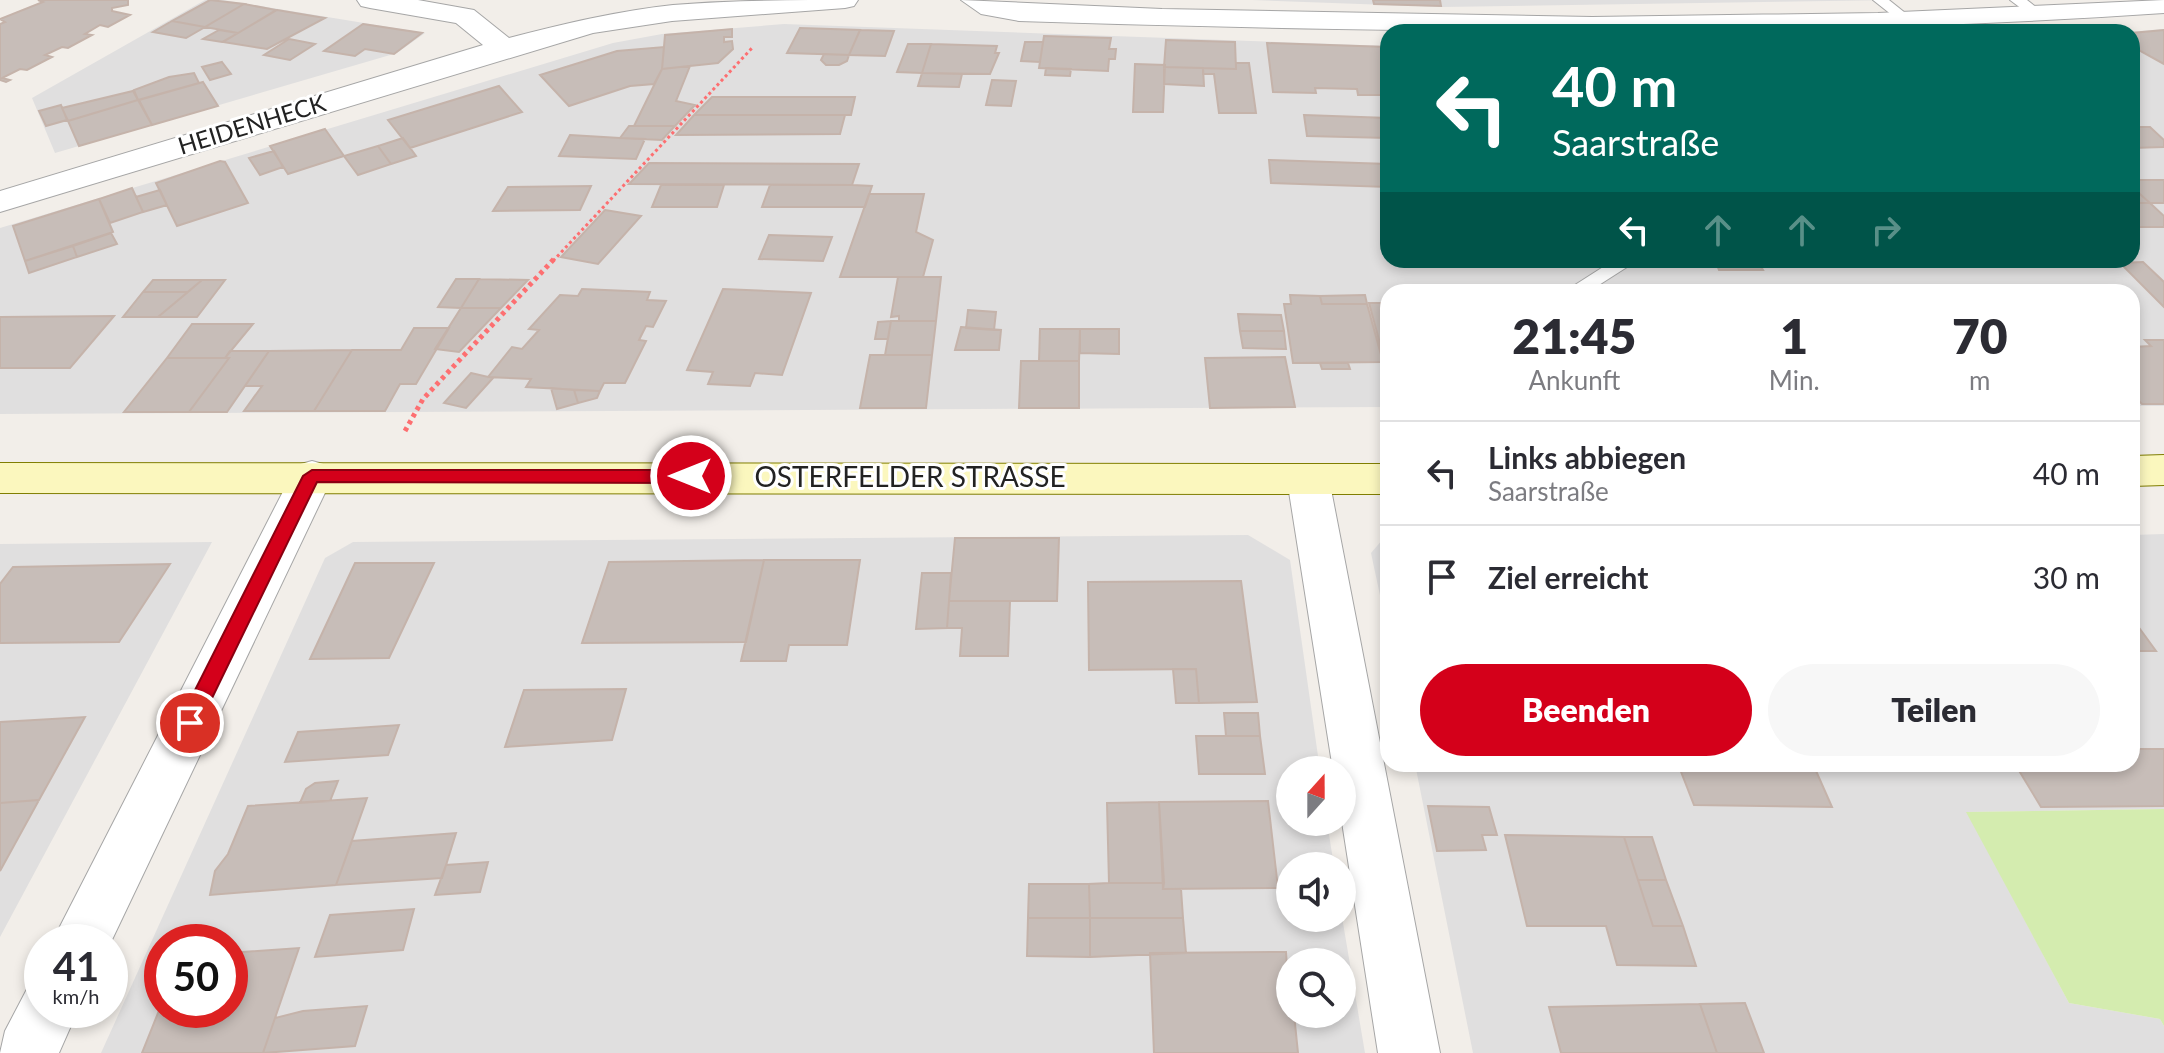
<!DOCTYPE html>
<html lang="de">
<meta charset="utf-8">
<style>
body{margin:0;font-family:Lato,sans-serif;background:#f7f7f7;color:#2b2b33;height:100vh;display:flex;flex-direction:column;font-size:30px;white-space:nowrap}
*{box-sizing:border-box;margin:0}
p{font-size:26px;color:#7c7c81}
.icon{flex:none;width:44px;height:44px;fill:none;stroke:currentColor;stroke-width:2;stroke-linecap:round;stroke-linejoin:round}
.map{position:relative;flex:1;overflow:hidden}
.sheet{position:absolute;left:1380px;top:284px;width:760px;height:488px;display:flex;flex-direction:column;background:#fff;border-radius:24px;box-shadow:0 4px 12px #0003}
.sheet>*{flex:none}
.banner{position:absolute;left:1380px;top:24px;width:760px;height:244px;border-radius:24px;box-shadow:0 4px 12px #0003;background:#00695c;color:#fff;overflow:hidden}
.needle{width:52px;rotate:21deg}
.controls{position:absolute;left:1276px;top:756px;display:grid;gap:16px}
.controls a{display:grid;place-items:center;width:80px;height:80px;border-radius:50%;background:#fff;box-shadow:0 4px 12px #0003;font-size:40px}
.speed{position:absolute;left:24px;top:924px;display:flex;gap:16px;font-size:40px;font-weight:700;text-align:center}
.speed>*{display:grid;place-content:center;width:104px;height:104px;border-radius:50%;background:#fff;box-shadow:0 4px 12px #0003;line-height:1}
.speed small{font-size:20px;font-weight:400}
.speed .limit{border:12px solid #d22;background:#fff;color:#111}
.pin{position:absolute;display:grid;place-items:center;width:68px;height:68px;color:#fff;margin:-34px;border:4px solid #fff;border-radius:50%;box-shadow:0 2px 8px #0007}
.me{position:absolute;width:88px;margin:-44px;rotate:270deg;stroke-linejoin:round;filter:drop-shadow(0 0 6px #0008)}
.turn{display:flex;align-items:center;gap:28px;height:168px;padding:0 40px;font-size:36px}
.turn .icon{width:104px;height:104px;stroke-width:2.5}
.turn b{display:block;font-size:56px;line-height:68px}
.lanes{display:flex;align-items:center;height:76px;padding:0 40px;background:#0003;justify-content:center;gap:40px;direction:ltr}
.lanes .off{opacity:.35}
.eta{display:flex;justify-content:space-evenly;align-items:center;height:136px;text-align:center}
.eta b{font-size:48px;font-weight:800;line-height:56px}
.button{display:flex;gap:16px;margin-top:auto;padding:16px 40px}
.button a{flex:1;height:92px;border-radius:48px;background:#d4001a;color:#fff;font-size:32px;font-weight:800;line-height:92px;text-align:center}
.button a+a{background:#f7f7f7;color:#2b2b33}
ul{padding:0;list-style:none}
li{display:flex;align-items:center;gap:24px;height:104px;padding:0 40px;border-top:2px solid #e1e1e2}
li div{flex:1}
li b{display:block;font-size:30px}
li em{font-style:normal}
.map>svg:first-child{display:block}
.residential{fill:#e0dfdf;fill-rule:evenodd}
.grass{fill:#d4ecaf}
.building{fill:#c7bdb8;stroke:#c5b3aa;stroke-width:2}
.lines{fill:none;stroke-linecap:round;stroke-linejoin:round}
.lane-casing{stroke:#a6a6a6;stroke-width:2}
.street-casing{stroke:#a6a6a6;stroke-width:2}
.secondary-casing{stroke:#807e02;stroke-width:2}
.path-far1{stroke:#fd6f71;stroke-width:3;stroke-dasharray:3 3;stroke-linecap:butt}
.path{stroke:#fd6f71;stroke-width:5;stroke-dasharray:4 4;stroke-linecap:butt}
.lane{fill:#fff;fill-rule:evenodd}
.street{fill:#fff;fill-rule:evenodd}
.secondary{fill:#fbf7be;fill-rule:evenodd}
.route{fill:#d4001a;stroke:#8a0011;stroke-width:2}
.labels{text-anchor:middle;stroke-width:6;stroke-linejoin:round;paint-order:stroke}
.far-street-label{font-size:24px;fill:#222;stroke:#fff}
.street-label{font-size:28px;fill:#222;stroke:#fff}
</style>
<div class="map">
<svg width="2164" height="1053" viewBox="0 0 2164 1053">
<rect width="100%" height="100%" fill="#f2eee9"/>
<path class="residential" d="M205,0h18l202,33 -28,20 -342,100 -23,-55z
M1252,0h643l-452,7z
M784,24l604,22v214h744v-228h-4l36,-3v377h-32v-114h-744v115l-1388,7v-186l613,-185 49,-9z
M2164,534v275l-197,3 102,191 91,16 4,7v27h-691l-58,-289h717v-229z
M1248,535l42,25 30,210h-30v52h37l7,44h-44v52l52,-1 23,136h-1264l224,-495 28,-16zM162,942h68v68h-68zM1290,962h52v52h-52z
M1383,539h5v94l-17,-80z
M212,542l-212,395v-393z"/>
<path class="grass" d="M2164,809v217l-4,-7 -91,-16 -103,-191z"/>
<path class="building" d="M38,0h90v5l-16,3v3l18,4 -22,12 -8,-2 -15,9 7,1 -24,13 -6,-1 -17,8 7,2 -25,13 -7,-1 -18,9 8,2 -4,2 -6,-2v-56l5,-2 -5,-3 43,-17z
M210,0l34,4 -39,23 -33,-6z
M1373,0h67l1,6 -67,-2z
M244,4l32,6 -38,23 -33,-6z
M277,10l48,8 -58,31 -44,-7z
M172,21l33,6 -19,11 -33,-6z
M363,24l59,9 -28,21 -29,-5 -10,7 -31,-5z
M800,28l60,2 -11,25 -62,-2z
M732,29v8h-8v5l8,-1 1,8 -15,14 -56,6 3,-34z
M219,30l19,3 -16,9 -19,-3z
M860,30l34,1 -9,25 -36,-1z
M2164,30v34l-31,-17 -1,-14z
M1044,36l67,2 -2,11h7l-1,10h-6l-1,12 -69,-3z
M289,39l26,5 -25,16 -26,-5z
M1166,40l69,2 1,27 -72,-2z
M1025,42h18l-3,20 -19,-1z
M1267,43l121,4v48h-30l-1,-6 -42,-1 1,5 -43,-1z
M908,44h23l-9,29 -25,-1z
M931,44l66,2 -2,7h4l-9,21 -68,-1z
M664,47l-2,22 -8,15 -24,2 -61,20 -29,-31 77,-24z
M824,54l25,1 -2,6 -8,4h-13l-5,-5z
M222,62l9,12 -21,6 -8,-13z
M1236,63h13l7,50h-37l-5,-39h-11v-6l33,1z
M1135,64l30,1 -2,47h-30z
M690,66l-14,35 19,4 -20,21h-41l28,-57z
M1164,67l39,1 1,18 -40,-2z
M1046,68l25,1 -1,7 -25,-1z
M194,73l5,10 -61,17 -4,-10 35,-13z
M922,73l40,1 -3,13 -41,-1z
M992,80l24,1 -5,25 -25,-1z
M203,82l15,24 -66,19 -13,-25z
M499,86l23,26 -112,36 -22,-28z
M133,91l5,9 -70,21 -6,-13z
M712,97h143l-4,18h-157z
M138,100l14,25 -73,21 -11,-25z
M61,105l6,15 -21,6 -7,-15z
M694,115h151l-5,19 -164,1z
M1304,115l84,3v20l-81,-2z
M629,126h46l-13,14 -42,-2z
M2132,127h18l14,13v7l-32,1z
M325,129l19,27 -56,18 -18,-28z
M570,135l50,3 25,1 -9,20 -77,-3z
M403,138l13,18 -25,8 -13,-18z
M378,146l13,18 -33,11 -14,-19z
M274,151l9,16 -23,8 -11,-17z
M1269,160l119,4v23l-117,-4z
M220,161l5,1 23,41 -71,23 -21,-43z
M649,163l210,1 -7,21 -223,-1z
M2132,180h32v23h-14l-18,-16z
M661,185h63l-7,22h-65z
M770,185h82l20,1 -7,21h-103z
M591,186l-11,24 -87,1 15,-24z
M2132,187l18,16h-18z
M132,188l11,24 -33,11 -11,-24z
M160,190l7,15 -24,7 -7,-15z
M869,194h55l-8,38 17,8 -10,37h-83z
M99,199l14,33 -88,29 -12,-35z
M2132,203h18l14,13v11h-32z
M605,210l36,6 -43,48 -37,-7z
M111,233l6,11 -40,13 -4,-11z
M769,235l63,2 -9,24 -64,-2z
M73,246l4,11 -48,16 -4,-12z
M1516,260h23l3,7h-23z
M1539,260h41l6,7h-44z
M1715,260h42l6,10h-44z
M2143,262l21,20v25l-44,-44z
M898,277h43l-5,44h-37v-5l-8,1z
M456,279h23l-18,29 -23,-1z
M479,279l49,1 -27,28h-40z
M153,280h49l-14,12h-45z
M202,280h23l-28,37h-39z
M1990,288l3,4h-55l-2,-3z
M582,289l68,3 -3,8 19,1 -13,26 -7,-1 -7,14 7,1 -21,42h-21l-4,8 -74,-4 5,-8 -43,-2 24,-30 10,2 17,-19 -10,-1 31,-34 18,1z
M723,289l88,4 -29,82 -27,-2 -5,13 -42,-2 5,-12 -26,-2z
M143,292h45l-30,25h-35z
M1290,295l30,1 2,8h45l16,58 -90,1 -9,-59h7z
M1365,295l2,9h-45l-2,-8z
M1369,303h19v59h-3z
M461,308h40l-42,44 -24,-3z
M968,310l28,2 -2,18 -28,-2z
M1238,314l43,1 3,16h-44z
M114,316l-44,52h-70v-51z
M891,321l-3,18h-13l3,-17z
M891,321h45l-4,34h-47z
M192,324h61l-28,34h-58z
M961,327l40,3 -2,20h-44z
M414,328h35l-33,56h-16l-15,27h-71l38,-61h49z
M1040,329h40l-1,32h-40z
M1080,329h39v25l-39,-1z
M1240,331h44l2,18 -43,-1z
M2145,340h19v64h-22l-10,-10v-47l19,-1z
M352,350l-38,61h-70l18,-25h-17l24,-35z
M230,351h39l-42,61h-38l40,-54h-4z
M870,355h62l-6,53h-66z
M1285,357l10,50 -85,1 -5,-50z
M167,358h62l-40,54h-65z
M1021,361h58v47h-60z
M1320,363h28l2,6h-28z
M471,373l22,5 -27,30 -22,-5z
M551,388l23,2 4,13 -21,6z
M574,390l26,1 -3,7 -19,5z
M955,538h104l-2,63h-108z
M764,560l-18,82 -164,1 27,-81z
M764,560h96l-13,85h-58l-3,16h-45z
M355,563h79l-45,95 -79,1z
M170,564l-51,78 -119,1v-59l13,-17z
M922,573h29l-4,55 -31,1z
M1241,581l16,121 -58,1 -3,-34 -107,1 -1,-88z
M949,601h61l-2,55h-48l2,-28h-15z
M2132,618l24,33h-24z
M1173,669h23l3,34h-23z
M626,689l-14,51 -107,7 19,-57z
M1224,713h34l2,23h-34z
M85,717l-46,83 -39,3v-81z
M399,725l-11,30 -103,7 13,-30z
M1196,736h64l5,38h-66z
M2132,749h32v57l-123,1 -26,-43h117z
M1678,764h135l19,43 -138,-2z
M338,781l-8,20 -30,2 6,-14 9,-6z
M367,798l-31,87 -126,10 5,-24 13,-17 20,-48z
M39,800l-39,71v-68z
M1268,801l10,87 -115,1 -4,-87z
M1159,802l5,81h-55l-2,-80z
M1428,806l61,1 8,28h-15l4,15 -49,1z
M456,833l-14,45 -106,7 16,-44z
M1505,835l119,2 29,89h30l13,40 -79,-1 -11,-39h-79z
M1624,837h28l14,43h-28z
M488,862l-8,30 -45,3 11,-30z
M1638,880h28l17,46h-30z
M1109,883h55l-1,6h18l2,29h-93l-1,-34z
M1029,884h60l1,34h-62z
M414,909l-11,41 -88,7 15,-42z
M1028,918h62v39l-63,-1z
M1090,918h93l3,35 -96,4z
M299,948l-36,105h-121l20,-50v7h68v-57z
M1286,952l4,62h4l4,39h-144l-4,-100z
M1745,1003l19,50h-47l-17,-49z
M1700,1004l17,49h-156l-12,-46z
M367,1006l-12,40 -92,7 12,-35 28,-7z"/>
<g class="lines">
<defs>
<path id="lane" d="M1873,0h16l25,20 -12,3z
M2010,0h17l19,15 -12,3z
M1614,260h24l-50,32h-24z"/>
<path id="street" d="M357,0h61l56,10 35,28c54,-14 108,-27 164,-33 61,-5 123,-5 185,-5l-4,6 -9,2 -173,13 -79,12 -593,179v-21l483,-146 -27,-22 -86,-15 -9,-2z
M961,0l201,9 430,8 286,-4 286,-13v13c-382,26 -763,20 -1145,8l-38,-7z
M312,461l15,4 6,11 -223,468 -58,-2 239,-466 6,-11z
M1308,464l15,4 6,11 111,574h-62l-36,-231v-52h-9l-46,-291 6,-11z
M42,983v27h36l-19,43h-59l5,-22 22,-42z"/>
<path id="secondary" d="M2164,455v30l-32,1v-30z
M0,463l1388,1v30l-1388,-1z"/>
</defs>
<use href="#lane" class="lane-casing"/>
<use href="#street" class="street-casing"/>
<use href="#secondary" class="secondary-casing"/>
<path class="path-far1" d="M553,261l199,-213"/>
<path class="path" d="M405,431l18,-32 131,-140"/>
<use href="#lane" class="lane"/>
<use href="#street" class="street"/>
<use href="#secondary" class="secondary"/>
</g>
<path class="route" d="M312,470h379l9,6 -9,7 -374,-1 -120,247h-15l-3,-6 3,-7 121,-240z"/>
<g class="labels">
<g class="far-street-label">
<text transform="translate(252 125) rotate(-17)" y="8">HEIDENHECK</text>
</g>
<g class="street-label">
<text x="910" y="487">OSTERFELDER STRASSE</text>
</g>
</g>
</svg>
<div class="controls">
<a><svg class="needle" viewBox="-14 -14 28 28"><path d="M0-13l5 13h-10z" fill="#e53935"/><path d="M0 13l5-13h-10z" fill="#7c7c81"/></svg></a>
<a><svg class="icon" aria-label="sound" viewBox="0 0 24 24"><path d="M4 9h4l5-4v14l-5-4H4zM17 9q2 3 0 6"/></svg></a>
<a><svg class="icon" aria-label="search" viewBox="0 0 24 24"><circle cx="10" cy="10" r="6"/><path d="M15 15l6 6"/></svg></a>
</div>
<div class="speed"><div>41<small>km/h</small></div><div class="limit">50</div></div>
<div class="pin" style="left:190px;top:723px;background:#d93025"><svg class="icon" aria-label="arrive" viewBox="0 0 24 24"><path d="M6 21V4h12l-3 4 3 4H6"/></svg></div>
<svg class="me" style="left:691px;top:476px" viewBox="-20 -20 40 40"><circle r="17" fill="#d4001a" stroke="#fff" stroke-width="3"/><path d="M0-11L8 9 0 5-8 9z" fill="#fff"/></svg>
<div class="banner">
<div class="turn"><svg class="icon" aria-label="left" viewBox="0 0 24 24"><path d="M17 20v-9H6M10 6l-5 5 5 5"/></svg><div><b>40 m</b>Saarstraße</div></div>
<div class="lanes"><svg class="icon" aria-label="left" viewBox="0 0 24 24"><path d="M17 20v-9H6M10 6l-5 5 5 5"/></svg><svg class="icon off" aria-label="ahead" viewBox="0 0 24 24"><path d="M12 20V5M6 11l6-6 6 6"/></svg><svg class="icon off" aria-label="ahead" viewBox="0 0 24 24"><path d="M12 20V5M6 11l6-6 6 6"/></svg><svg class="icon off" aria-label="right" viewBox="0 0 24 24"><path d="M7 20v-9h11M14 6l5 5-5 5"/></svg></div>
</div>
<section class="sheet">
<div class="eta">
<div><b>21:45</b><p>Ankunft</p></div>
<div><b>1</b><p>Min.</p></div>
<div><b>70</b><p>m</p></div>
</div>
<ul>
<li><svg class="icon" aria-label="left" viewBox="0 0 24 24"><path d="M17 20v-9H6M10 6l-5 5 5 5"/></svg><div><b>Links abbiegen</b><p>Saarstraße</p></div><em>40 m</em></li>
<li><svg class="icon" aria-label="arrive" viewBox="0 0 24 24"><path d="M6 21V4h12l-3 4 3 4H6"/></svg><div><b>Ziel erreicht</b></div><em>30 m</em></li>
</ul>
<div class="button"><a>Beenden</a><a>Teilen</a></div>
</section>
</div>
